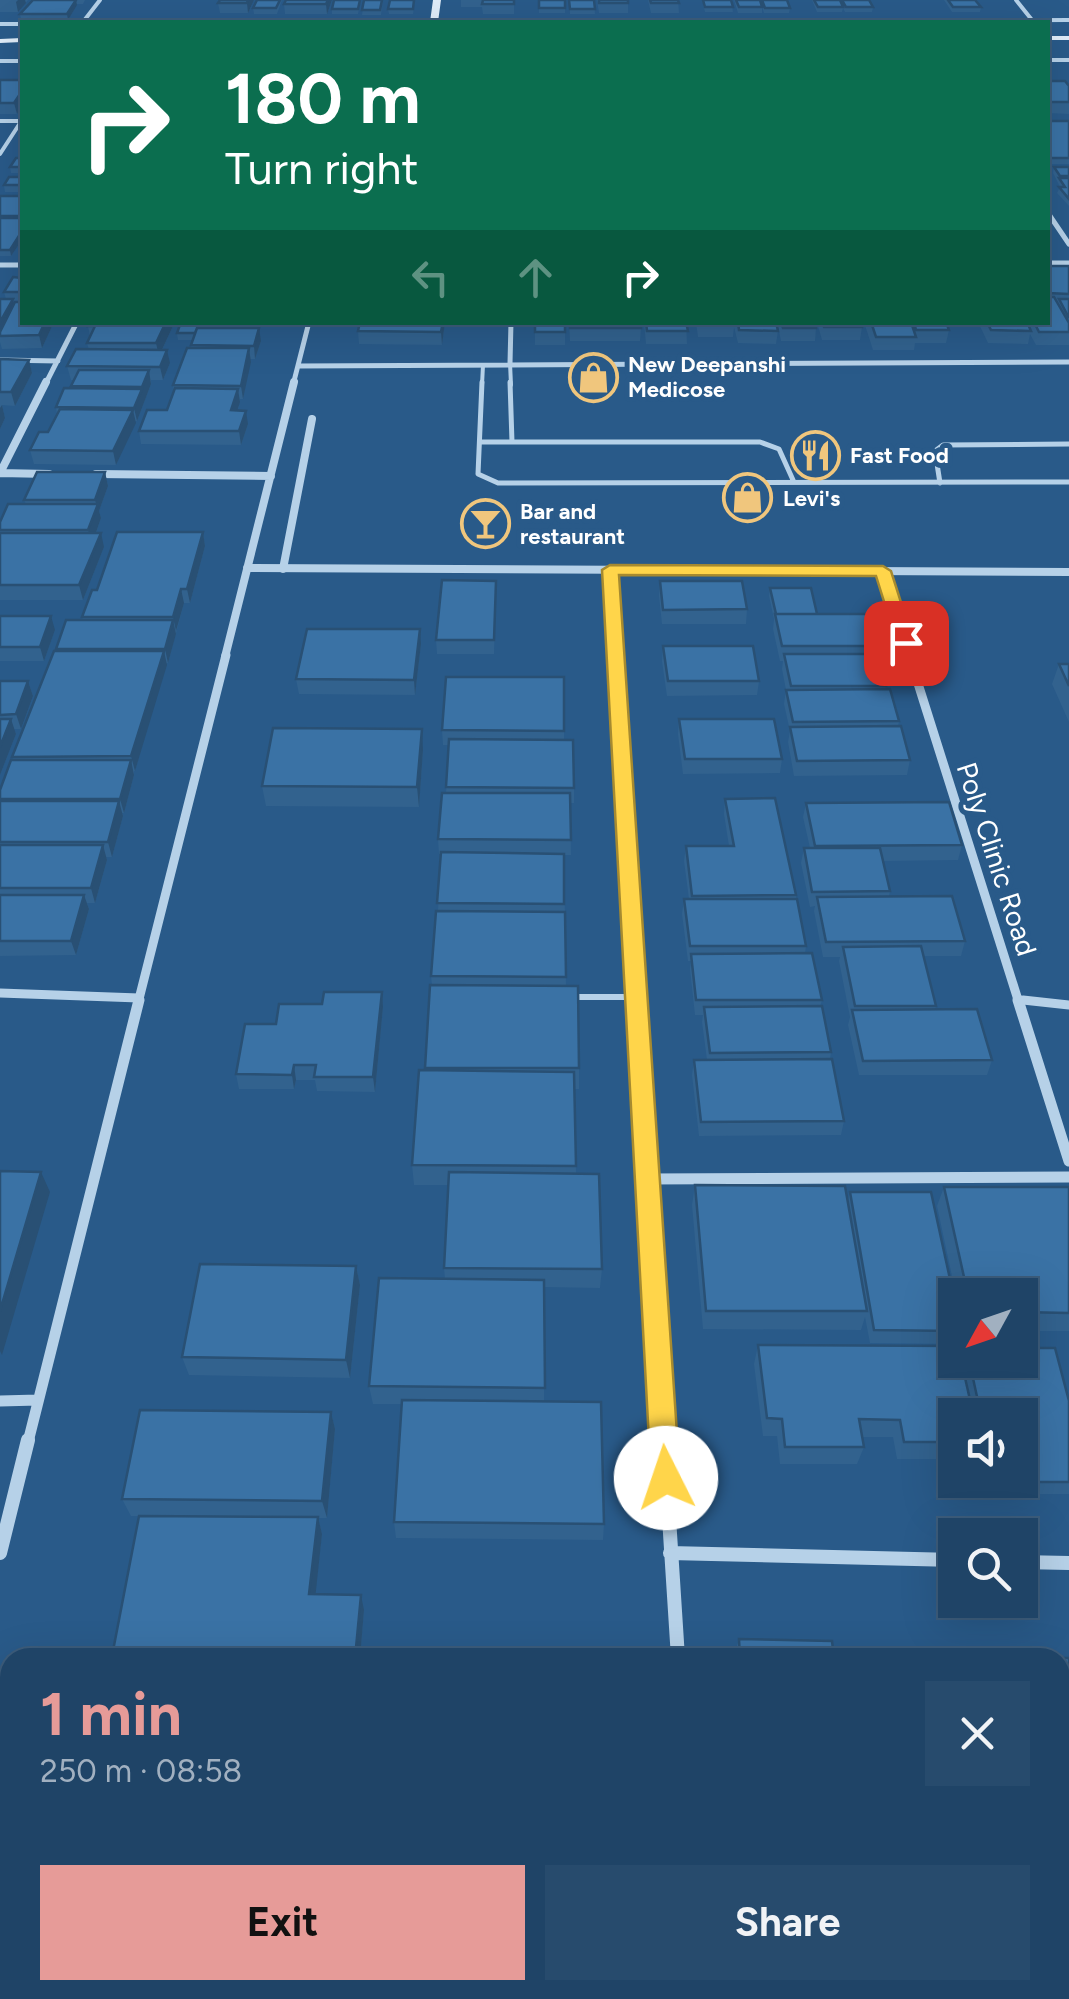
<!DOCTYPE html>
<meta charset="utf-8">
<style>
body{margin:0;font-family:Figtree,sans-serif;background:#274b6d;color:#f1f3f6;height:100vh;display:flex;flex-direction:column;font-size:38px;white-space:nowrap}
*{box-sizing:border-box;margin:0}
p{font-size:32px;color:#a1b0c0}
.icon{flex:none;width:55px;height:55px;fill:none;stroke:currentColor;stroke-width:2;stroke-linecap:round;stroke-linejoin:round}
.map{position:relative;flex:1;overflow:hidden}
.drawer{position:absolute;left:0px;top:1648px;width:1070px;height:352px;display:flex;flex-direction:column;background:#1f4467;border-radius:30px 30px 0 0;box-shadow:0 10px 40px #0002,0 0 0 2px #3c5c7b}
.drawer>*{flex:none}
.banner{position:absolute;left:20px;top:20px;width:1030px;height:305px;border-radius:0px;box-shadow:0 10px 40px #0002,0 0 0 2px #3c5c7b;background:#0b6e4f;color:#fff;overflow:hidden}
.needle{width:65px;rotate:230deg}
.controls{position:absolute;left:938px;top:1278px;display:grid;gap:20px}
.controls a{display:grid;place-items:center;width:100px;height:100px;border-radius:0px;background:#1f4467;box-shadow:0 10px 40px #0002,0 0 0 2px #3c5c7b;font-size:50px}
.pin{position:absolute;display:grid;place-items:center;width:85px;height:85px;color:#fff;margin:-42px;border-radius:20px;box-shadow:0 5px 15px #0006}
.me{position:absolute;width:110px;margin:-55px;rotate:356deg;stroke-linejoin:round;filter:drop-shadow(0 0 8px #0008)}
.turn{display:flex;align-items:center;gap:35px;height:210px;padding:0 40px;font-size:45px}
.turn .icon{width:130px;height:130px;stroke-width:2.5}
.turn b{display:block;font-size:70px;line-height:85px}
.lanes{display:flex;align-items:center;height:95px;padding:0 40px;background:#0003;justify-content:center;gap:50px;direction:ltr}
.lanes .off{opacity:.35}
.round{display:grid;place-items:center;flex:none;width:105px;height:105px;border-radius:0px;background:#274b6d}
.summary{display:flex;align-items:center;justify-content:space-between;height:170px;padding:0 40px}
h1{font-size:60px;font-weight:700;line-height:75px;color:#e69b98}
.action{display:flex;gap:20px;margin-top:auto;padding:20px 40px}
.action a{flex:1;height:115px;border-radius:0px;background:#e69b98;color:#111;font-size:40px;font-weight:700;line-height:115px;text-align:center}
.action a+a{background:#274b6d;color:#f1f3f6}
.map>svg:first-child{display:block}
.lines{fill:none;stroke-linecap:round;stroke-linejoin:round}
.lane-far3{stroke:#b6d1e8;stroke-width:4}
.lane-far2{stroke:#b6d1e8;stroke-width:5}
.lane-far1{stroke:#b6d1e8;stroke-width:6}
.lane{stroke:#b6d1e8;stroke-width:9}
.street-far5{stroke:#b6d1e8;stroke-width:4}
.street-far4{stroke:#b6d1e8;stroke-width:5}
.street-far3{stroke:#b6d1e8;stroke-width:8}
.street-far2{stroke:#b6d1e8;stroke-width:9}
.street-far1{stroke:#b6d1e8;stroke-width:11}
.street{stroke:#b6d1e8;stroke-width:14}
.secondary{fill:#e0ecf8;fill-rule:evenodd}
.wall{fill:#32628e}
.shaded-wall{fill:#295074}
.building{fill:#3a72a5;stroke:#295074;stroke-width:2.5}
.route{fill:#ffd54a;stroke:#a68a30;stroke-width:2.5}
.labels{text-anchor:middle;stroke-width:10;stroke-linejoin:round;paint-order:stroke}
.far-poi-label{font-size:22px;font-weight:bold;fill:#fff;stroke:#295a89;text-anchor:start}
.street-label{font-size:28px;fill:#fff;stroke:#295a89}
</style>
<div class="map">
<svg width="1069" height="1999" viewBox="0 0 1069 1999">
<rect width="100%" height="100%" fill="#295a89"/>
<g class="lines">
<path class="lane-far3" d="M510,363l1,22
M482,385l1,-20"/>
<path class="lane-far2" d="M482,382l-4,92 20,9 571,-1
M510,382l2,60
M481,442h279l19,7 14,31
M940,483l-5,-32 8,-6 126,-1"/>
<path class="lane-far1" d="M570,997h65
M1018,1000l31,3"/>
<path class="lane" d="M1023,1000l46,5"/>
<path class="street-far5" d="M1016,0l16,20
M83,22l17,-22
M696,22l373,-2
M0,24h22
M1048,60h21
M0,61h22
M0,121h22
M0,154l22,-34"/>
<path class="street-far4" d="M1048,213l21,31
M1048,263h21
M0,265h22
M0,360l58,1
M510,363l1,-41
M298,366l771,-4
M45,385l32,-63
M293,385l16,-63"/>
<path class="street-far3" d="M0,473l49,1
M0,473l46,-91
M96,474l175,2
M247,568l822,4
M283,569l29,-150
M610,570l5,87
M883,571l27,86
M225,657l69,-275"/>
<path class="street-far2" d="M615,655l22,348
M909,655l110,348
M0,993l139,5
M138,1003l88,-348"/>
<path class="street-far1" d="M637,1000l28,442
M1018,1000l51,161
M647,1179l422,-2
M0,1401l38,-1
M28,1442l111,-442"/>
<path class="street" d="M664,1440l14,218
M0,1553l28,-113
M670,1553l285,7
M1020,1562l49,1
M704,1990l1,9"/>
<path class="secondary" d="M433,0h8l-3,22h-8z
M1048,36h21v4h-21z
M22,38v4l-22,1v-4z"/>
</g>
<path class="wall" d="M0,0h28l-10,12h-18z
M31,0h54l-2,4h-6l-9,16 -47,-1 -1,-5 11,-12z
M254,0l-6,13h-28l-2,-10z
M282,0l-5,14h-23l-1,-6z
M286,0h46l-5,14h-42l-1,-10z
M361,0l-3,14h-26v-5z
M364,0h19l-2,15h-19z
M415,0l-2,14h-24l-1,-5z
M461,0h53v14h-31l-1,-7h-21z
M539,0h26v13h-26z
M569,0h25l1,14h-25z
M597,0h31v13h-29z
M648,0h30l1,13h-28z
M702,0h29l2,12h-28z
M734,0h26l2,7v6h-24z
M760,0h27l3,8 -1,5h-25z
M812,0h57l4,7 -1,5h-27l-2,-4 -1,4h-25z
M944,0h31l6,7 -1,5h-28z
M0,80h22l-5,34h-17z
M1048,81l21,5v28l-21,-1z
M1048,121h21v43h-21z
M22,158v15h-11l-1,-6z
M1054,167h15v39l-12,-13 3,-6 -7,-14z
M22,177v15h-17l-1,-7z
M0,196h22v44l-11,16h-11z
M1048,266h21v79h-33l-6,-11 -2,10 -40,-1 -10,-21h70z
M22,278v44h32l-12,26 -40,1 -2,-7v-43h6l-2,-7z
M90,322h83v4l-11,24 8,13 -7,17h-12v4l-14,37h-2l-19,44 -82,-1 -4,-14 18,-18 9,-18 -1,-7 16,-18 2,-9h-3l-4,-14 22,-16 -2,-7 3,-7 -2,-10z
M181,322h82l-1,2h-19v4l18,13 -6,18h-5l-7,40h-3l-2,11 10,14 -7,21 -100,-1 -2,-13 28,-21 7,-18 -1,-7 18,-37 2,-8h-15l-1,-7z
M360,322h85l-3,23 -83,-1 -1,-13z
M535,322h30v23h-30z
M569,322l72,6 -1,13h-70z
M644,322h42l1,22h-41z
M696,322h80l2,9 -2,13 -38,-1 -4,-16 -1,10h-35z
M777,322h38l1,6 -1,13h-34z
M817,322h44l1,5 -2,13h-38z
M864,322h82l3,8 -3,13h-31l-1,7h-41z
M0,359l29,1 3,13 -17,33 -13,-1 3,13 -5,11z
M105,472l3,14 -9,25 2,7 -5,15 8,14 -21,53h-83v-78l26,-18 -2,-4z
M203,532l2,14 -15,57h-6l-16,60h-2l-31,108h-1v4l-10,38h-2l1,3 -11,41h-6l1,3 -12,43h-8l2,6 -13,46 -76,1v-166l14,-30 -2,-3 44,-106v-2l27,-29 -1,-3 15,-27z
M496,581l-2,73h-57l-1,-14z
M660,581l87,28 -1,15h-84l-3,-28z
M770,588l47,26 73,32 -3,14h-9l8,26 -1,3 14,32 -1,5 12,34 -3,15 -113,1 -6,-34 2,-11 -6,-27 2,-14 -4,-21 1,-8h-3l-7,-32 1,-10 -5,-23z
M0,616l55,14 -11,31h-44z
M421,644l-6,51 -116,-1 -3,-15z
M663,646l96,35 -2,14 -90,1 -5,-35z
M1059,664h10v58l-17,-38z
M564,677v63l10,48v15h-4l1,52h-7l2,131 13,82v21h-4l1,84 26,96 -2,19 -56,-1v115l60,122 -1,16 -207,-2 -2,-16 8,-118h-29l-4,-18 76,-107 -1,-11 4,-83h-34l-2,-20 13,-95 5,-85h2l-1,-9 7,-65 3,-57h-2l-1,-15 8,-46 3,-48h-6l-1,-15z
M0,681h28l5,15 -12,33h-7l2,5 -16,41z
M679,719l103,40 -2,14 -97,1 -5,-40z
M423,750l-4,57 -153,-1 -4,-20z
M725,799l71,96v4l10,47 -1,7 17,47 -2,7 11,45 -1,7 14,62 -3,14 -142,1 -7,-61 2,-15h13l-5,-38 1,-7h-8l-5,-46 1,-8h-3l-6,-47 2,-15h5l-5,-38 2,-15h43l-5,-32z
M806,803l156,42 -4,15 -75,1 7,30 -1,5 76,45 -4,15h-37l12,50 -1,4 57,50 -5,15h-128l-11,-50 2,-8 -11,-56 1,-4h-17l-9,-46 1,-5 -5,1 -9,-44 3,-15h6l-7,-31z
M382,992l1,15 -8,85 -58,-1 -2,-11h-19l-2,9h-55l-3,-15 40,-50 46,-20z
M695,1185l153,15 2,-8 105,139v13l-85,-1 -5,-26 -4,13 -158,-1 -11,-124z
M944,1187h125v144h-49v-36h-64l-19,-89z
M356,1266l4,19 -10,93 -161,-3 -7,-18z
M758,1345l197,15h65l49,41v93h-80l-3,-14h34v-65h-65v15h-11l2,12 -8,17h-41l-4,-22h-31l2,10 -7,17h-77l-3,-28h-14l-9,-72z
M331,1412l4,17 -8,89h-9l4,16 -7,60 49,16 -4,48h-248l27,-142h-8l-9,-17z
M739,1639l95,19h-98v-9z
M1060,1658h9v226h-9z
M737,1990h165l1,9h-165z
M903,1990h157l9,9h-165z"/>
<path class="shaded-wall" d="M18,0h7l1,3 -8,9 -2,-10z
M76,0l1,5 -9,15 -1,-6z
M248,0h6l-6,13 -1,-10z
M328,0h4l-5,14 -1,-10z
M22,91v14l-5,9 -3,-11z
M22,231v9l-11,16 -1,-6z
M13,299l3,13 -16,24v-14z
M45,322h9l-12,26 -3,-13z
M166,322h7v4l-14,30 -3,-13z
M443,322h2l-3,23 -1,-13z
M259,328l2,13 -6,18 -1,-13z
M249,348l2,14 -8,37 -2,-13z
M167,350l3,13 -7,17 -3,-13z
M29,360l3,13 -17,33 -4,-14z
M149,370l2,14 -14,37 -3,-13z
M238,389l2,13 -7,22 -2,-14z
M2,405l3,13 -5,11v-21z
M133,410l3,13 -20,42 -3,-14z
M246,411l2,13 -7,21 -2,-14z
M105,472l3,14 -9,25 2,7 -9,26 -4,-14 9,-23 -2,-7z
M203,532l2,14 -15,57 -3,-14z
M101,533l3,14 -21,53 -4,-15z
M181,589l3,14 -8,28 -3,-14z
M51,616l4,14 -11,31 -4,-14z
M173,620l3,14 -8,29 -3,-14z
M420,629l1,15 -6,51 -1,-15z
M164,651l3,14 -32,106 -4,-15z
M28,681l5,15 -12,33 -5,-15z
M11,719l5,15 -16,41v-28z
M422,729l1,21 -4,57 -2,-20z
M131,760l3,15 -10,38 -4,-14z
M119,801l4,15 -11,41 -4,-15z
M103,845l4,15 -12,43 -4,-15z
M84,895l5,14 -13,46 -5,-14z
M382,992l1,15 -8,85 -2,-15z
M294,1065l2,15 -2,9 -2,-14z
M41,1172l9,20 -48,163 -2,-4v-40z
M356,1266l4,19 -10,93 -4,-18z
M331,1412l4,17 -8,89 -5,-17z
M318,1517l4,17 -8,75 -5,-15z
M361,1595l3,15 -4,48h-5z"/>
<path class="building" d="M33,0h43l-9,14h-47z
M220,0h28l-1,3h-29z
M257,0h23l-4,8h-23z
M286,0h42l-2,4h-42z
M334,0h26l-2,9h-26z
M364,0h18l-2,10h-18z
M390,0h24l-1,9h-25z
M483,0h31v4h-32z
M539,0h26v8h-26z
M569,0h25l1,9h-25z
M599,0h29v3h-29z
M650,0h28l1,3h-28z
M703,0h28l2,7h-28z
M736,0h24l2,7h-23z
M762,0h25l3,8h-25z
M814,0h26l3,7h-25z
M842,0h27l4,7h-27z
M948,0h27l6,7h-28z
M0,80h22v11l-8,12h-14z
M1048,81h17l4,5v16h-20z
M1048,121h21v37h-21z
M16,158h6v9h-12z
M1054,167h15v9h-9z
M9,177h13v8h-18z
M1059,178h10v21l-10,-12h6z
M0,196h22v20h-22z
M0,218h22v13l-12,19h-10z
M1048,266h21v28l-21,-1z
M13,277l9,1v14h-18z
M1048,297h6l15,26v9h-30l-5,-10h14z
M0,299h13l-13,23z
M1059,299h10v19z
M15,302h7v20h23l-6,13 -39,1v-4z
M90,322h76l-10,21h-69l8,-17h-7z
M181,322h60l-1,6h-43l-2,5h-18z
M360,322h83l-2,10 -83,-1z
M535,322h30v10h-30z
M570,322h71v6h-71z
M646,322h40l2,9h-41z
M699,322h35l1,2h-36z
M738,322h38l2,9 -39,-1z
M781,322h34l1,6h-33z
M822,322h39l1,5h-38z
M871,322h40l5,15h-40z
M914,322h32l3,8h-33z
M987,322h40l4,9 -40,-1z
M197,328h62l-5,18 -63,-1z
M187,348h62l-8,38 -68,-1z
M76,349l91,1 -7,17 -93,-1z
M0,359l29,1 -18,32h-11z
M79,370h70l-7,17 -71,-1z
M64,388l78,1 -8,19 -78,-1z
M175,388l63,1 -7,21 15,1 -7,20h-100l8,-21h20z
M60,409l73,1 -20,41 -83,-1 9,-18h9z
M37,472h68l-10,28h-71z
M8,504h90l-10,26h-88v-8z
M117,532h86l-16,57h-6l-8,28h-91l10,-27h5z
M0,533h101l-22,52h-79z
M442,580l54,1 -2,59h-58z
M660,581h82l5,28 -84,1z
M770,588h41l6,26h-41z
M775,614h105l10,32h-108z
M0,616h51l-11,31h-40z
M66,620h107l-8,29h-109z
M307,629h113l-6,51 -118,-1z
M663,646h90l6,35h-91z
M54,651h110l-33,105 -119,1z
M784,654h92l10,32h-95z
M1059,664h10v22z
M446,677h118v54l-122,-1z
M0,681h28l-12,33 -16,1z
M890,689l9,32 -106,1 -7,-32z
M0,719h11l-11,28z
M679,719h95l8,40h-97z
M901,726l9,34 -113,1 -7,-34z
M273,728l149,1 -5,58 -155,-1z
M449,739l124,1 1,48 -128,-1z
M11,760h120l-11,39h-120v-9z
M442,793h128l1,47 -133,-1z
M775,798l21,97 -104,1 -6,-50h48l-9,-47z
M0,801h119l-11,41h-108z
M949,802l13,43 -147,1 -9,-43z
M0,845h103l-12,43h-91z
M804,848h76l10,43 -78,1z
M441,852l123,2v50l-127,-1z
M0,895h84l-13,46h-71z
M952,896l13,45 -139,1 -9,-45z
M684,899h113l9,47h-116z
M436,911l129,1 1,65 -135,-1z
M921,946l15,60h-81l-12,-59z
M812,953l10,47h-126l-5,-46z
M430,985l148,1 1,82h-154z
M324,992h58l-9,85h-59l2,-12h-22l-2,10 -56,-1 9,-50h31l3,-20h43z
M822,1006l9,46 -121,1 -6,-46z
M977,1009l15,51 -129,1 -11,-51z
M832,1059l12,62 -143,1 -7,-62z
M419,1070l155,2 2,94 -164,-1z
M0,1171l41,1 -41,139z
M449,1172l150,2 3,95 -158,-1z
M695,1185l150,1 22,125h-161z
M944,1187h125v126l-49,-1v-17h-52z
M850,1192h81l24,110v29l-81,-1z
M200,1264l156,2 -10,94 -164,-3z
M379,1278l165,2 1,108 -176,-2z
M758,1345l197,1v14h6l12,53h-33l6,29h-42l-4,-22 -41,-1 5,28h-79l-3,-28 -15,-1z
M1020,1348h35l14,53v81h-73v-2h24v-65h-39l-12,-55h51z
M402,1400l199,2 3,122 -210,-2z
M140,1410l191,2 -9,89 -200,-2z
M139,1516l179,1 -9,77 52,1 -6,63 -243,-2z
M739,1639l93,2 2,17h-94z
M379,1648l133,2v8h-134z
M856,1652l116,3v3h-116z
M979,1656l74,2h-73z
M1060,1658h9v215h-9z
M1060,1934h9v65h-28l-2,-9h21z
M743,1990h159l1,9h-159z
M913,1990h119l2,9h-119z"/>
<path class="route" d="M883,566l8,5 23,72 -2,4h-13l-2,-4 -21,-67 -257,-1 61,903 -4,11 -10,4 -11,-4 -4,-11 -49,-908 8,-5z"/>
<defs>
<symbol id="shop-ring" viewBox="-11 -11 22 22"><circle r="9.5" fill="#295a89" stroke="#f0c67d" stroke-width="1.5"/><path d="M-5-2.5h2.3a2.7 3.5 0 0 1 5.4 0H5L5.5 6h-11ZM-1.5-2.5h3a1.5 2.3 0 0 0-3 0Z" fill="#f0c67d"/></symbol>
<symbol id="restaurant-ring" viewBox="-11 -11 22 22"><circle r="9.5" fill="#295a89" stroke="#f0c67d" stroke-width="1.5"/><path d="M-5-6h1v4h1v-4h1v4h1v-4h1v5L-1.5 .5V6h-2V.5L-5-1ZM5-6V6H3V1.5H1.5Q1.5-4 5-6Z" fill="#f0c67d"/></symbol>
<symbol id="bar-ring" viewBox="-11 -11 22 22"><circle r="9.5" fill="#295a89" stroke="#f0c67d" stroke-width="1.5"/><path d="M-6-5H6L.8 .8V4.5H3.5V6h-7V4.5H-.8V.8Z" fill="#f0c67d"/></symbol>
</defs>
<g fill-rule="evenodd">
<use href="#shop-ring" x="566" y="350" width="55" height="55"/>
<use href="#restaurant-ring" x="788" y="428" width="55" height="55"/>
<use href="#shop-ring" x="720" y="470" width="55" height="55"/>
<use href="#bar-ring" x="458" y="496" width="55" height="55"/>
</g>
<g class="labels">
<g class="far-poi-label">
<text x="628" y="372">New Deepanshi<tspan x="628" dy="25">Medicose</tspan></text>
<text x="850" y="463">Fast Food</text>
<text x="783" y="506">Levi's</text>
<text x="520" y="519">Bar and<tspan x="520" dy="25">restaurant</tspan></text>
</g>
<g class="street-label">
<text transform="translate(997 859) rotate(72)" y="10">Poly Clinic Road</text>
</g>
</g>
</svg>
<div class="controls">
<a><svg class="needle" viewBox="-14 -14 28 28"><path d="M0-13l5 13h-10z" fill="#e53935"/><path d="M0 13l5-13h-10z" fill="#a1b0c0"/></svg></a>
<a><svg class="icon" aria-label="sound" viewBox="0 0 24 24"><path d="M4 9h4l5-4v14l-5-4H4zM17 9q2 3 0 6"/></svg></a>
<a><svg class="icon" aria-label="search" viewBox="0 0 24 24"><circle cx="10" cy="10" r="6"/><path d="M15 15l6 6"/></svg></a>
</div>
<div class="pin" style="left:906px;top:643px;background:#d93025"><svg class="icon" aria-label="arrive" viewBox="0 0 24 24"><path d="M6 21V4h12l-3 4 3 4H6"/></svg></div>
<svg class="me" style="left:666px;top:1478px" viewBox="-20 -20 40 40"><circle r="19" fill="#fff"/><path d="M0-13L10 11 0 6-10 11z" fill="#ffd54a"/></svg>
<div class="banner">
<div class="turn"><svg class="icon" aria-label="right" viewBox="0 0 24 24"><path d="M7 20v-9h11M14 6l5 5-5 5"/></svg><div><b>180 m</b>Turn right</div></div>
<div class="lanes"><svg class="icon off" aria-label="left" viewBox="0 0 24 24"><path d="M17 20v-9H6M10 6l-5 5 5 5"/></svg><svg class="icon off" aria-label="ahead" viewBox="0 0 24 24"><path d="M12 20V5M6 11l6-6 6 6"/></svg><svg class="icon" aria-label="right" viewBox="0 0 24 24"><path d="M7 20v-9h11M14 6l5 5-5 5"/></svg></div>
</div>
<section class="drawer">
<div class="summary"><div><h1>1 min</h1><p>250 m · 08:58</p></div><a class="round"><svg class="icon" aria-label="close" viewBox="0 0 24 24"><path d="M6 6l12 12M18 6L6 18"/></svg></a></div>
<div class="action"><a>Exit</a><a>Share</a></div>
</section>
</div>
